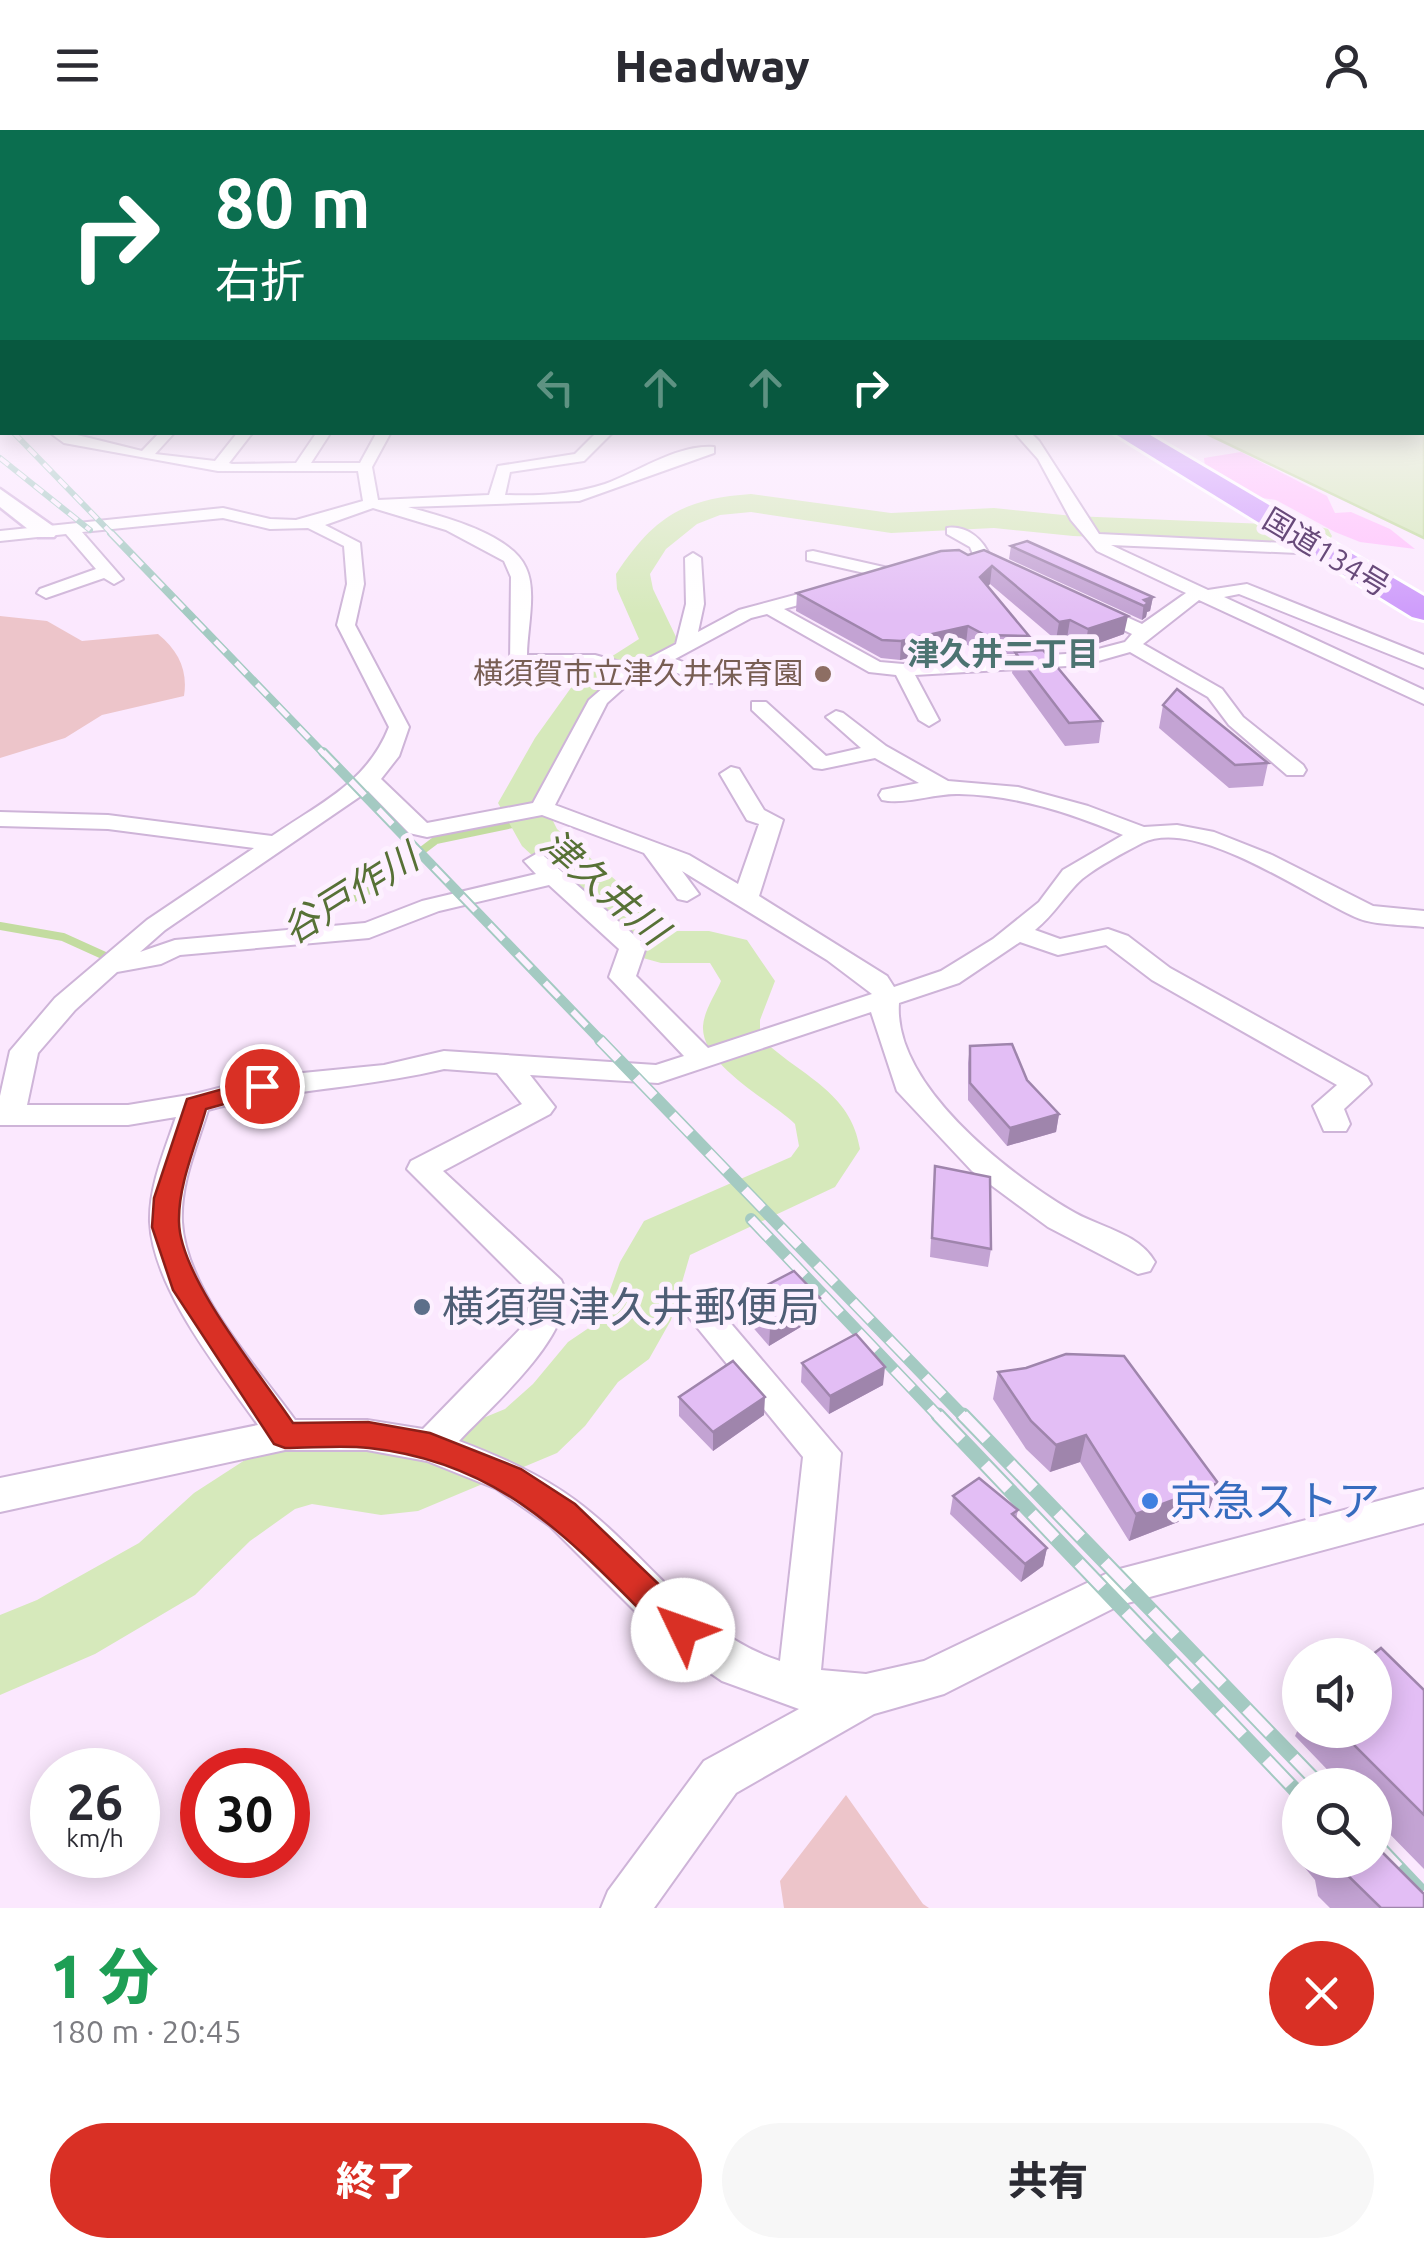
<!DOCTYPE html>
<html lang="ja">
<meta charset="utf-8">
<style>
body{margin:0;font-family:Ubuntu,"Noto Sans JP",sans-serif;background:#f7f7f7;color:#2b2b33;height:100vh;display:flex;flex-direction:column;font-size:38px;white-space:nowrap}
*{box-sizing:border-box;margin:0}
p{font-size:32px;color:#7c7c81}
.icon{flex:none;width:55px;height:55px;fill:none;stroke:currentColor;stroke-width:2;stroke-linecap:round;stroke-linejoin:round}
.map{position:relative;height:1778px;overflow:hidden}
.panel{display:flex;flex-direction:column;background:#fff;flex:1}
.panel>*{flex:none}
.top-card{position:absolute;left:0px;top:0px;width:1425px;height:305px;box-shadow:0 5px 25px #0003;background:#0b6e4f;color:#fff;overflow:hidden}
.fabs{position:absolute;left:1282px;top:1508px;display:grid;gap:20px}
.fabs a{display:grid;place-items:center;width:110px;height:110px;border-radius:50%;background:#fff;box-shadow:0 5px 25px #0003;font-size:50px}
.speed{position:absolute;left:30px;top:1618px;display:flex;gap:20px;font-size:50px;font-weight:700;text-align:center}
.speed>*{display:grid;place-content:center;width:130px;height:130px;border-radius:50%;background:#fff;box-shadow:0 5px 25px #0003;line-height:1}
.speed small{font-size:25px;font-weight:400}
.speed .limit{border:15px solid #d22;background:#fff;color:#111}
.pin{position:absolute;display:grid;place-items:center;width:85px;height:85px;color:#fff;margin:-42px;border:5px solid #fff;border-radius:50%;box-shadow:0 2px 10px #0007}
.me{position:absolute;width:110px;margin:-55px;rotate:312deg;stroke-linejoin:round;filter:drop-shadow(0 0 8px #0008)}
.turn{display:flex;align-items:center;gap:35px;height:210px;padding:0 50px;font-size:45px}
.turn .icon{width:130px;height:130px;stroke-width:2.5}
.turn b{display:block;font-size:70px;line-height:85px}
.lanes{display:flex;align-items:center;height:95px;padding:0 50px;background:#0003;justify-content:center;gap:50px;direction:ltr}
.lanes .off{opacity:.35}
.round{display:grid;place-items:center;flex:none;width:105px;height:105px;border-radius:52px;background:#f7f7f7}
.overview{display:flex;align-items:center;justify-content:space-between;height:170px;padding:0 50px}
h1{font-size:60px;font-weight:800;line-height:75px;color:#1e9e55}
.primary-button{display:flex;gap:20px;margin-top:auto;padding:20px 50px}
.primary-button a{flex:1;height:115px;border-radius:60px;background:#d93025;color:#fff;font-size:40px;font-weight:800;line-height:115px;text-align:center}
.primary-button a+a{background:#f7f7f7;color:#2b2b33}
header{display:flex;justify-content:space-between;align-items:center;height:130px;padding:0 50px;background:#fff;font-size:45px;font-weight:800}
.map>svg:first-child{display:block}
.green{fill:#edc5ca}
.sand{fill:#ffc1fc}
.water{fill:#d6e9bb;stroke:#c3dca0;stroke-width:2.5}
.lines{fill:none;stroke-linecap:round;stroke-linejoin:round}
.stream{stroke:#c3dca0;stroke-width:8}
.river{fill:#d6e9bb;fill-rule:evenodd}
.street-casing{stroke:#ceb4d8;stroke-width:4}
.secondary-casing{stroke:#d2b4dd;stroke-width:5}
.highway-casing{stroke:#fff;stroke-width:6}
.street{fill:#fff;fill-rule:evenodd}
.secondary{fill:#fff;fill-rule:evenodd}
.highway{fill:#ce9cfb;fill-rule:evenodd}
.rail-far4-casing{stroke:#a4cac2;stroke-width:6}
.rail-far3-casing{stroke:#a4cac2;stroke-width:8}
.rail-far2-casing{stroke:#a4cac2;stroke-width:10}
.rail-far1-casing{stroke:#a4cac2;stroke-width:12}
.rail-casing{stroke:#a4cac2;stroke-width:15}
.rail-far4{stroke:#fdf0ff;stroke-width:4;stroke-dasharray:11;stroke-linecap:butt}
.rail-far3{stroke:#fdf0ff;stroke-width:5;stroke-dasharray:15;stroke-linecap:butt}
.rail-far2{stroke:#fdf0ff;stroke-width:6;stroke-dasharray:20;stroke-linecap:butt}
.rail-far1{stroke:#fdf0ff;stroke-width:9;stroke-dasharray:26;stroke-linecap:butt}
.rail{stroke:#fdf0ff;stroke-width:11;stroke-dasharray:34;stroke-linecap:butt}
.wall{fill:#c3a3d3}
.shaded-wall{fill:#9f85ac}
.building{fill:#e3bef5;stroke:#9f85ac;stroke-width:2.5}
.route{fill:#d93025;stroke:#8d1f18;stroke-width:2.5}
.education-dot{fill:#8d6e63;stroke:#fdf0ff;stroke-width:4}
.service-dot{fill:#5c6f8a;stroke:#fdf0ff;stroke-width:4}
.shop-dot{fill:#3f7fe0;stroke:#fdf0ff;stroke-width:4}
.labels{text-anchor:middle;stroke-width:10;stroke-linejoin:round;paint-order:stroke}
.far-street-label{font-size:30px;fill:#684a7a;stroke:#fdf0ff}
.far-education-label{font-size:30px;fill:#785e54;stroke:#fdf0ff;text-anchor:end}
.far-neighbourhood-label{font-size:32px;font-weight:bold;fill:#4c7371;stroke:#fdf0ff}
.water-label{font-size:38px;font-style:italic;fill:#577136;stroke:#fdf0ff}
.near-service-label{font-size:42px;fill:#4e5e75;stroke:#fdf0ff;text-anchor:start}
.near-shop-label{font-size:42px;fill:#366cbe;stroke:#fdf0ff;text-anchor:start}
</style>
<header><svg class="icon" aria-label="menu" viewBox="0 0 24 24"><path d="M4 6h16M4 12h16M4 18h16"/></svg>Headway<svg class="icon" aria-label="person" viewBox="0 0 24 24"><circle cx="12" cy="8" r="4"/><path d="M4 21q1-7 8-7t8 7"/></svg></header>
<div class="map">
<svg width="1424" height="1778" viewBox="0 0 1424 1778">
<rect width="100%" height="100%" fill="#fbe8fe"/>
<path class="green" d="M0,486l47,5 35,20 76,-7c21,17 30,37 26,62l-82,19 -37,23 -65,20z
M846,1665l77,109 6,4h-145l-4,-27z"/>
<path class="sand" d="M1241,322l86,44 8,17 16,-1 39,17 25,20 -55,-7 -25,-10 -59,-32 -20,-3 -51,-30 -1,-9z"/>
<path class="water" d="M1424,236v172l-219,-105 217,-1z"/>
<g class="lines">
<path class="stream" d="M0,796l63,11 53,24
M289,806l14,-12 67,-34 66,-50 91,-19"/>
<path class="river" d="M751,364l140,19 103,-5 79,8 243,10 12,3 4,7 -4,7 -12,3 -243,-10 -79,-8 -103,5 -140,-21 -31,3 -23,9 -31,25 -16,25 3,15 24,50c-20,28 -39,28 -63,48 -31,27 -57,78 -70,116l13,26 117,102h35l38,9 28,41 -15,39v17c38,38 91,53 100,112l-25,38 -145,68 -19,65 -22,39 -31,23 -33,44 -28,27 -139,58 -37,4 -69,-11 -17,5 -45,32 -55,54 -100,59 -95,41v-80l37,-15 102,-57 55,-50 51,-33 67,-20 69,9 32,-2 92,-38 28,-25 35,-42 31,-21 21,-59 24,-41 147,-64 8,-11 -4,-22c-25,-24 -94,-59 -92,-98 1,-15 12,-31 18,-45l-11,-18h-49l-18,-5 -121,-112 -24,-43 37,-65 43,-60 61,-39 -22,-50 -1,-15c38,-57 66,-75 135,-80z"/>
<defs>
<path id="street" d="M49,302h16l77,19 18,-19h15l-20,22 60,7 23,-29h15l-24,31 3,1 64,-1 21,-31h14l-20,31h49l17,-31h14l-19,35 6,33 111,-5 9,-29 77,-12 22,-22h16l-29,29 -74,11 -5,23c33,1 67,0 100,-11 33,-12 73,-40 109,-37v6l-135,48 -171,6c33,9 104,27 118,61 11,23 1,62 1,87h68l39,11 42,-22 10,-40 -1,-46 8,-5 8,5 3,46 -6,28 41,-22 93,-25 6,1v8l-54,15 96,53 23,2 180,-11 42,-11 7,-8 -44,-21v-8h12l42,19 44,-31 -89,-42 -26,-31 -33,-61 -24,-27h16l9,9 60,93 227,11v8l-6,1 -209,-9 97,45 39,-6 177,71v13l-185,-74 -15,3 200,93v14l-225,-104 -56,44 79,45 21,28 60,48 3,5 -3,5h-16l-58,-50 -21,-28 -78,-45 -46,13 -169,10 24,45 -10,6 -10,-6 -23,-45 -27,-3 -102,-58 -16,4 -76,41 43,16v8h-14l-43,-16 -35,19 -19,17 -52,102 134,50 49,29 21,-60 -12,-4 -27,-46 11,-7 8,2 25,41 19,10 -24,76 128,80 7,11 47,-16 52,-32 46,-37 24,-32 60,-35c-53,-22 -107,-40 -164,-41 -24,-1 -54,11 -77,6l-3,-5 3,-5 37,-7 -44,-25 -53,11 -8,-1 -62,-58v-8h14l60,54 35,-8 -35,-31 10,-6 7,2 43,33 62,35 70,6 70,19 56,21 33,-2 37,7 58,23 101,51 51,5v16c-22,-3 -49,-1 -69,-10 -50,-22 -159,-101 -213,-74 -19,10 -44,23 -60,36 -16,14 -27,35 -47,51l25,9 48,-10 20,7 42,32 197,109 4,7 -27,25 6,15 -4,7h-22l-11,-25 24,-21 -185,-105 -46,-35 -48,10 -38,-13 -61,41 -60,20c-6,81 107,169 171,207 27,17 68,22 85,52l-5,9 -12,3 -90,-47 -76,-56 -75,-80 -26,-79 -213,71 -128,-8 25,32 -5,7 -107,57 118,109c25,46 -73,129 -102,161 42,16 80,33 116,59 72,53 117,132 205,161l23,-204 -116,-142 5,-9 12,-4 12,4 125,147 -20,217 45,4 58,-13 188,-90 312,-82v34l-304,82 -176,89 -70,20 -138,79 -82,115h-53l7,-17 96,-130 95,-52 -77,-28 -54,-37 -118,-118 -53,-37 -70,-28 -60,-11h-82l-285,62v-34l258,-53c-38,-54 -105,-136 -108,-203 -1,-36 15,-72 26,-105l-48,8h-128v-29l10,-45 45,-53 92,-78 107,-72 -146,-19 -108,-3v-14l108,3 164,21c48,-33 95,-53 117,-109l-52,-102 10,-41 -3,-38 -36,-18 -38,1 -47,-11 -141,14 41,47 -9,5 -10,-6 -58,20 -9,-5 3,-4 56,-20 -30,-35 -66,7v-10l223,-23 47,11 26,1 67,-19 -5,-30h-140l-154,-28zM373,378l73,22 58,31 7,16 -1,88 84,2 25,7 -30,26 -56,103 -106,20 -46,-44 18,-23 10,-29 -54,-102 9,-41 -4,-41 -35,-18zM368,661l41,42 18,4 115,-22 102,38 34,46 9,2 12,-7 -17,-23 145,89 45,34 -164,54 -72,-72 10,-29 -4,-5 -98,-86 -8,-2 -12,7 12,13 -114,27 -57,22 -190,17 -35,12 25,-22zM549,755l70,64 -10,28 75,79 -28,9 -212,-14 -60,14 -122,12 -67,17 -67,11h-101l11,-52 37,-43 42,-38 44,-8 19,-9 189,-17 70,-27zM444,939l53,4 25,31 -111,57 -4,8 124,124 -6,31 -102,105 -56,-9h-72c-39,-54 -109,-130 -113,-198 -2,-38 15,-76 26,-112 78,-21 158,-22 236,-41z
M947,398c20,-3 37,12 43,29l-2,4h-12l-6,-14 -23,-13z
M813,421l84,19 3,4 -9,5 -84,-19v-8z"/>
<path id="secondary" d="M0,359l54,38 4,5 -4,5h-16l-38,-30z"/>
<path id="highway" d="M1112,302h33l279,164v24l-12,-3z"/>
</defs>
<use href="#street" class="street-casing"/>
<use href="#secondary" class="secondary-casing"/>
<use href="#highway" class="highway-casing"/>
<use href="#street" class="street"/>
<use href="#secondary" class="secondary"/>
<use href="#highway" class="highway"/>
<defs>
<path id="rail-far4" d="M13,302l100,103
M0,328l90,72"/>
<path id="rail-far3" d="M111,403l214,222"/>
<path id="rail-far2" d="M323,622l279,290"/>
<path id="rail-far1" d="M600,910l365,378
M751,1089l189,199"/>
<path id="rail" d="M938,1285l362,380
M963,1285l357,370
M1375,1713l49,52"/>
</defs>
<use href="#rail-far4" class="rail-far4-casing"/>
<use href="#rail-far3" class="rail-far3-casing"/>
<use href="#rail-far2" class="rail-far2-casing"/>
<use href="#rail-far1" class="rail-far1-casing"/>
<use href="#rail" class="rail-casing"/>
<use href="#rail-far4" class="rail-far4"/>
<use href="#rail-far3" class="rail-far3"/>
<use href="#rail-far2" class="rail-far2"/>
<use href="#rail-far1" class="rail-far1"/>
<use href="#rail" class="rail"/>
</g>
<path class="wall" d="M1011,416l142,51 -3,14 -3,1 -1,5 -4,3 -133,-61z
M968,425l156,79 -39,14 -18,-10 -11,2 -66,-56 -2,2 41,50 -2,15 75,70 -3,22 -34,3 -53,-73 3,-19h-33l-16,-10 -66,16 -19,-2 -85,-47 1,-18z
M1163,575l105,58 -5,23 -34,2 -70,-60z
M970,916l57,34 32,34 -3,18 -49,14 -39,-46v-37z
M935,1036l56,83 -3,18 -58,-10z
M744,1167l76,1 -1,18 -50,30 -26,-30z
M802,1233l81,22 -54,29 -28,-32z
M998,1242l220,111 -9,27 -80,31 -49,-79 -30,10 -24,-23 -33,-50z
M679,1267l85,18 -51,36 -34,-35z
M953,1366l65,14 -2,9 31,29 -4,18 -22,16 -71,-68z
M1424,1560v179l-49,-50v-34h-33l-47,-49 5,-11v5h75z
M1300,1682v48h75l49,48h-94l-12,-12 -3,-16 -24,-29 6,-33z"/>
<path class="shaded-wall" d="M992,436l-2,18 -12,11 2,-18z
M1153,467l-3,14 -3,1 -1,5 -4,3 2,-20z
M1128,486l-4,18 -39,14 3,-19z
M1070,490l-3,18 -11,2 3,-18z
M968,496l-2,18 -66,16 1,-19z
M1059,984l-3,18 -49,14 3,-18z
M820,1168l-1,18 -50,30 1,-18z
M885,1237l-2,18 -54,29 1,-18z
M765,1267l-1,18 -51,36v-19z
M1086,1305l-6,27 -30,10 6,-27z
M1218,1353l-9,27 -80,31 7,-27z
M1047,1418l-4,18 -22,16 4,-18z"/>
<path class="building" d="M1027,411l126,56 -9,3 4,3 -4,3 -133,-60z
M959,420l9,5 16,-5 144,66 -40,13 -18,-9 -11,2 -67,-56 -12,11 49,59 -44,-1 -17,-9 -67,15 -19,-1 -85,-47 144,-42z
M1043,520l59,71 -33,2 -54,-71z
M1177,559l91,74 -33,2 -72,-60z
M1012,914l15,36 32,34 -49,14 -40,-45v-37z
M935,1036l55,11 1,72 -59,-11z
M794,1141l26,27 -50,30 -26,-31z
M856,1204l29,33 -55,29 -28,-33z
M1066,1224l58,2 94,127 -82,31 -50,-79 -30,10 -25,-24 -33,-49 28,-4z
M733,1231l32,36 -52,35 -34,-35z
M979,1348l39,32 -6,4 35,34 -22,16 -72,-68z
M1381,1518l43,42v125l-85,-85h36v-75h-3z
M1375,1715l49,49v14h-43l-45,-44v-4h39z"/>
<linearGradient id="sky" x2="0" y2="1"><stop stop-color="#a1c9d6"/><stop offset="0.49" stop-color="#fdf5ff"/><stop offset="1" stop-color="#fdf5ff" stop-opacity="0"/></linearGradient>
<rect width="1424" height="485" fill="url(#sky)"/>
<path class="route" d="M262,948l9,2 3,6 -3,5 -65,18c-10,36 -28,76 -27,113 1,56 82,153 114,201l75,-1 62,11 91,36 54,35 120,115 5,11 -5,11 -12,5 -12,-5c-93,-92 -162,-178 -302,-193 -27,-3 -56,0 -84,0l-11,-4 -101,-154 -21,-63 2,-29 33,-99z"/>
<circle class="education-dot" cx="823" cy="544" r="10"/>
<circle class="service-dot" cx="422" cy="1177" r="10"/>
<circle class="shop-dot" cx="1150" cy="1371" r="10"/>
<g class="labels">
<g class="far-street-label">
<text transform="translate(1326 423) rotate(31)" y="10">国道134号</text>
</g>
<g class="far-education-label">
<text x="803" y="554">横須賀市立津久井保育園</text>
</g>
<g class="far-neighbourhood-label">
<text x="1003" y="535">津久井二丁目</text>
</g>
<g class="water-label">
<text transform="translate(604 757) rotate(41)" y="13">津久井川</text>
<text transform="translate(350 764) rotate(-32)" y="13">谷戸作川</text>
</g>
<g class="near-service-label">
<text x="442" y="1192">横須賀津久井郵便局</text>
</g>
<g class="near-shop-label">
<text x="1170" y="1386">京急ストア</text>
</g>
</g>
</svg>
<div class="fabs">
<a><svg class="icon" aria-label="sound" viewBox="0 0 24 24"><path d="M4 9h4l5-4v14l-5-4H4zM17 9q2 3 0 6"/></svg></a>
<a><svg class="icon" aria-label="search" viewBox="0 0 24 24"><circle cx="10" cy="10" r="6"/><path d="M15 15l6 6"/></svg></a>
</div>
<div class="speed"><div>26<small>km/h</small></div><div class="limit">30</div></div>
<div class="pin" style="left:262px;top:956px;background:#d93025"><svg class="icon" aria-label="arrive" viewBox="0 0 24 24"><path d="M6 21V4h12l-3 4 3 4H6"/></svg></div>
<svg class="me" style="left:683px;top:1500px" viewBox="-20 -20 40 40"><circle r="19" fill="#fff"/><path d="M0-13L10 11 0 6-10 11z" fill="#d93025"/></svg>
<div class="top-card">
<div class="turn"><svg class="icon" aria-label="right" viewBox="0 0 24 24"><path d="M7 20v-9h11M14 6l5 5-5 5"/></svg><div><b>80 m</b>右折</div></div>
<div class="lanes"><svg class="icon off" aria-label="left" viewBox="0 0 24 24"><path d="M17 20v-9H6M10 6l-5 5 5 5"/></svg><svg class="icon off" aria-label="ahead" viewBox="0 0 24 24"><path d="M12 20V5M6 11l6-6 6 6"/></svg><svg class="icon off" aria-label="ahead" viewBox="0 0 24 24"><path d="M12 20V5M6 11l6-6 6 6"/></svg><svg class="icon" aria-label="right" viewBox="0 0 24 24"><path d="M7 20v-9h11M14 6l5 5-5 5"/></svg></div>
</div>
</div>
<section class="panel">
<div class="overview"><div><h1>1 分</h1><p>180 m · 20:45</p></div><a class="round" style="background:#d93025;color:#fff"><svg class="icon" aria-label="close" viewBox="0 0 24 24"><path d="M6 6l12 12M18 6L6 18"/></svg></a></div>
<div class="primary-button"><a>終了</a><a>共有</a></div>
</section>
